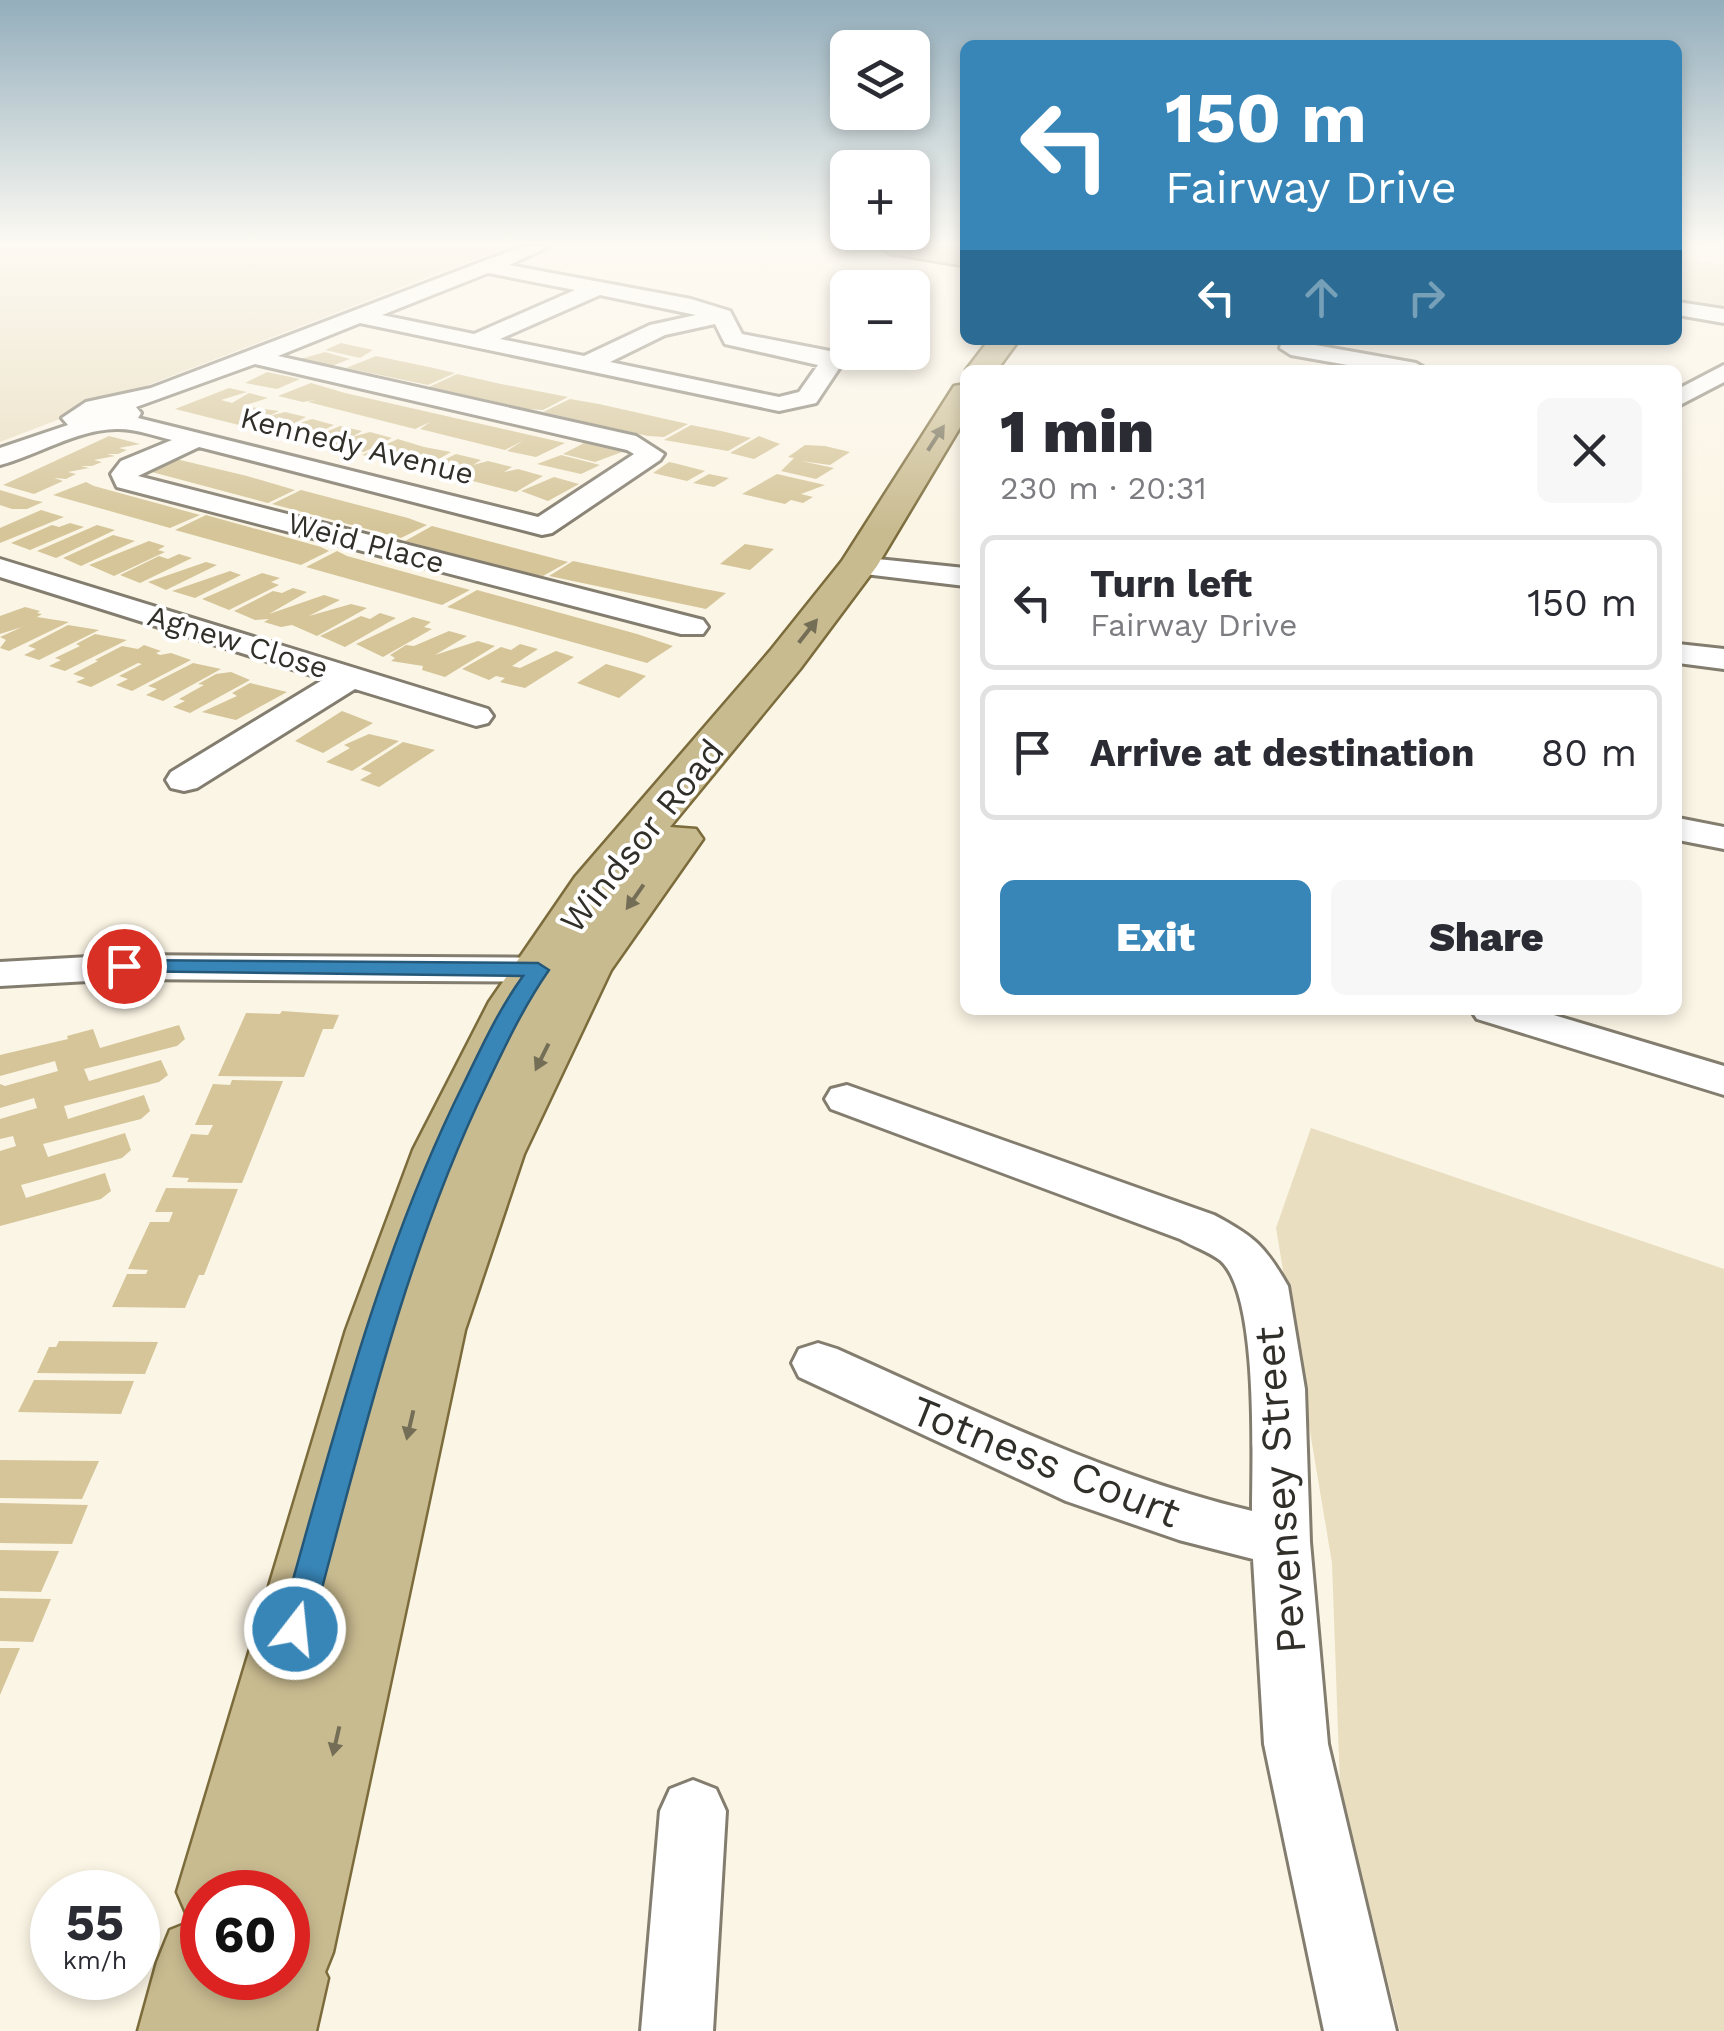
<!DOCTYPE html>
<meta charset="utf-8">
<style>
body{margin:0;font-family:"Work Sans",sans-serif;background:#f7f7f7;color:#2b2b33;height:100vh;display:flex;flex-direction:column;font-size:38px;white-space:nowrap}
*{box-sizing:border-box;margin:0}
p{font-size:32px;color:#7c7c81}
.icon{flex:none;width:55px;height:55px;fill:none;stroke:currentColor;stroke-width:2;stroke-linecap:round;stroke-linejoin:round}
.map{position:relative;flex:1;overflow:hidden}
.drawer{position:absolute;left:960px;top:365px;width:722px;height:650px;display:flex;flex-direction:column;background:#fff;border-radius:15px;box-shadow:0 5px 15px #0003}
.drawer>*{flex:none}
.banner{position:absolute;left:960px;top:40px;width:722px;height:305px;border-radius:15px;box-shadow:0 5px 15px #0003;background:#3886b8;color:#fff;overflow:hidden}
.tools{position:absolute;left:830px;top:30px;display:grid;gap:20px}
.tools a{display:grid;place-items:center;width:100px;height:100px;border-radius:15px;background:#fff;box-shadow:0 5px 15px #0003;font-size:50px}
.speed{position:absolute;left:30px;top:1870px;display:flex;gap:20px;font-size:50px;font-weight:700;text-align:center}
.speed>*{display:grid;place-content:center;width:130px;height:130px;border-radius:50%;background:#fff;box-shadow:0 5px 15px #0003;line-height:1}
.speed small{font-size:25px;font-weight:400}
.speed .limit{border:15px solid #d22;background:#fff;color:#111}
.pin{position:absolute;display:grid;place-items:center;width:85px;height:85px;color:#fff;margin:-42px;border:5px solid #fff;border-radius:50%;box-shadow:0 2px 10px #0007}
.me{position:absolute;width:110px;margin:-55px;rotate:16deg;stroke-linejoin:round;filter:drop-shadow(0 0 8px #0008)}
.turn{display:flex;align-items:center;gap:35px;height:210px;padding:0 40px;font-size:45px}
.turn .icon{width:130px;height:130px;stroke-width:2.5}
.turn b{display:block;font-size:70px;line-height:85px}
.lanes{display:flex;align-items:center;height:95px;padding:0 40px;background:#0003;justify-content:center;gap:50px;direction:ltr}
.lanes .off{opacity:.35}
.round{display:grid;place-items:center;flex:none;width:105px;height:105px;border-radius:15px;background:#f7f7f7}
.head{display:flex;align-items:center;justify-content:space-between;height:170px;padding:0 40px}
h1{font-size:60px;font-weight:800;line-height:75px}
.primary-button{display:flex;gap:20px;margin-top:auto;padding:20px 40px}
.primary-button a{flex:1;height:115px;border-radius:15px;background:#3886b8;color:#fff;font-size:40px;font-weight:800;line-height:115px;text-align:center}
.primary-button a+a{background:#f7f7f7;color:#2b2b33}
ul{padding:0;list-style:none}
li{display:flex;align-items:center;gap:30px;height:135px;margin:0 20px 15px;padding:0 20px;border:5px solid #e1e1e2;border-radius:15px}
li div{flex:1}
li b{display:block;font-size:38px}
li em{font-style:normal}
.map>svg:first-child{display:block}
.green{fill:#e9dec0}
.building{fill:#d5c599}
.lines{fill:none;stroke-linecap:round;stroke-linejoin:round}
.minor-casing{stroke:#837d6f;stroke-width:6}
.major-casing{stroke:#7c6c3c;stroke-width:5}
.minor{fill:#fff;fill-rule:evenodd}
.major{fill:#c9bb90;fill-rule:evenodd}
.oneway{fill:#756e57}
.route{fill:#3886b8;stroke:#245778;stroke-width:2.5}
.labels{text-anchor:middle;stroke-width:8;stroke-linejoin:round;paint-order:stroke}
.far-street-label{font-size:30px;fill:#312f29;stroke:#fff}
.street-label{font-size:35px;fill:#312f29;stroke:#fff}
.near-street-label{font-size:42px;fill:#312f29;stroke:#fff}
</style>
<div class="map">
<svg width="1724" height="2031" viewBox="0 0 1724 2031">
<rect width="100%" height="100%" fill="#fbf5e5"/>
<path class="green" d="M0,246h509l-509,196z
M1678,258l46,7v47l-13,-2v-6l-33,-5z
M1311,1128l413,141v762h-324l-60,-244 -8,-224 -56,-335z"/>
<path class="building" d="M341,343l32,7 -13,8 -35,-8z
M325,352l25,7 -21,8 -32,-7z
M376,356l53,11 26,6 -27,12 -82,-17z
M267,372l33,7 -23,10 -32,-6z
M457,374l44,10 67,13 -25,13 -15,-1 -99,-22z
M311,383l34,10 220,50 -29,14 -29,-6 17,-11 -19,10 -85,-21 10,-7 -15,7 -107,-27 7,-2 -12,2 -25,-6z
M229,388l18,4 -26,8 11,3 17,-10 19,5 -25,8 36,5 -10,5 16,-4 21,5 -9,5 3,1 12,-4 22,6 -27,13h-16l-116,-29z
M570,399l29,5 89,20 -24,13 -16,-1 -105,-24z
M691,425l30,6 30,7 -23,13 -64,-11z
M340,426l22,5 -10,6 18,-5 22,6 -28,14 -57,-12z
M109,436l31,8 -21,4 8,2 -9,4h-11l8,2 -21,4 8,2 -10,4h-11l8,2 -21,4 8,2 -10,5 -12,-1 9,3 -29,13 -31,-9z
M759,436l21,8 -26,15 -24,-6z
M398,439l26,8 27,5 -26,15 -63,-12z
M584,443l38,9 -27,10 -32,-8z
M805,445l20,1 25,6 -20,13 -29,-4 33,7 -18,11 -35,-8 13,-13 -6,-1z
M456,454l25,6 -8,5 15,-4 24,6 -8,5 14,-3 25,7 -27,16 -91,-23z
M561,455l39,10 -19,9 -44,-10z
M176,459l71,17 48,14 -27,13 -120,-32z
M669,462l5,1 31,8 -18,10 -34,-8z
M709,474l20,4 -15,9 -21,-4z
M777,474l48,11 -24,9 12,3 -10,6 -12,-3 -6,4 -43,-10z
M554,477l25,7 -31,17 -27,-10z
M86,482l8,4 106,29 -30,13 -117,-33z
M0,490l33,10 10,2 -16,7h-15l-12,-4z
M301,490l107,28 19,7 -26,13 -129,-34z
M41,510l23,7 -64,26v-15z
M206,515l115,32 8,4 -28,14 -126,-35z
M70,523l14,4 -54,23 -19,-7 41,-18 7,2z
M97,525l18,5 -59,28 -19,-7z
M432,526l45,12 91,24 -25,14 -13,-2 -125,-33z
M113,535l22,6 -54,25 -18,-8z
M149,541l16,5 -7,4 7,2 -51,24 -25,-11z
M745,544l29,5 -24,21 -30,-6z
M337,551l10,5 123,34 -28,15 -136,-38z
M179,554l13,4 -52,25 -20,-8 39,-19 9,3z
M573,561l126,27 27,5 -20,16 -157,-33z
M206,562l11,3 -51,25 -18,-8z
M230,571l11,4 -46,23 -23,-7z
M262,573l18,5 -9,4 8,3 -50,25 -27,-11z
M293,588l14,4 -38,22 55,-19 16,5 -31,16 42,-12 16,4 -50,28 -25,-11 -11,2 -17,-5 5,-3 -14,1 -21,-9 39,-20 9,2z
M477,590l160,44 36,12 -26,17 -200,-56z
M25,607l15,4 -3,2 5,1 -5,3 32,5 -60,29 -9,-3 6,-8 -6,-3 22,-10 -22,7v-18z
M380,613l16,5 -51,29 -25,-11 41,-20 9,3z
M413,617l18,5 -7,5 8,2 -49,28 -27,-13z
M68,625l31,5 -60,30 -15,-5 12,-6 -8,-3z
M449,631l18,5 -32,19 43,-14 17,5 -50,31 -23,-7 1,-4 -32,-5 4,-3 -5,-3 16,-10 8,1z
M95,634l32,6 -62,31 -16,-5 12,-6 -6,-2 25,-12 -4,-2z
M520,644l18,5 -26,17 8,2 36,-17 18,6 -49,31 -25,-6 5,-4 -9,-2 -7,4 -27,-11 39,-22 10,3z
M144,645l17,6 -5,2 4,2 11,-2 20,7 -59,31 -16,-6 12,-6 -9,-3 23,-12 -4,-1 -47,24 -15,-5 9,-4 -12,-4 25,-13 -3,-1 27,-14 16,3z
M193,663l28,6 -58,32 -17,-6 11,-6 -9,-3z
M606,664l28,8 12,4 -27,22 -42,-15z
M231,672l19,8 -60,33 -17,-6 12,-6 -6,-2 25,-14 -6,-1 18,-10z
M250,683l37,9 -51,28 -34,-8 35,-16 -5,-3z
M342,711l31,12 -50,30 -28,-12z
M369,734l30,7 -47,30 -26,-9 24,-14 -6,-3z
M403,742l32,8 -56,37 -19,-7 12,-7 -11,-4z
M282,1011l57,4 -6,14h-10l-19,48 -86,-1 28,-63 34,1z
M179,1025l6,14 -8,7 -93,23 5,12 72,-21 7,15 -9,7 -95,24 4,13 76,-24 6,16 -9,8 -98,25 5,13 77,-24 6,17 -9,8 -101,27 5,13 79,-25 6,18 -10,8 -101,27v-75l16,-5 -3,-10 -13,3v-20l37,-11 -3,-10 -34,10v-24l5,2 53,-15 -3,-10 -55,15v-21l68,-16 -1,-3 26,-7 7,19z
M232,1080l51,1 -41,102 -55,-1 2,-4 -17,-1 19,-43 17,1 5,-10h-18l18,-41 17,1z
M166,1188l72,1 -34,86h-5l-14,33 -73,-1 15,-33h19l2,-4 -20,-1 22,-47h19l4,-10h-18z
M59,1341l99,1 -13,32 -108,-1 12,-26h7z
M34,1380l100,1 -13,33 -103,-2z
M0,1460l99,1 -17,38 -82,-1z
M0,1503l88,2 -16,39 -72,-1z
M0,1550l59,1 -18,41 -41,-1z
M0,1598l51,1 -18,43 -33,-1z
M0,1648h20l-20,47z"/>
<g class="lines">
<defs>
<path id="minor" d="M523,246h27l-41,19 182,34 39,12 12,23 88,17 12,13 -26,39 -37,8 -419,-88 -82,33 358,80 28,18 -4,6 -108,73 -10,2 -343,-88 -61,29 565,144 5,7 -5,7h-22l-564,-147 -6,-13 10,-13 51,-21c-17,-4 -38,-12 -56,-11 -41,1 -78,26 -116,36v-17l68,-23 -6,-7 24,-16 65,-14zM488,273l87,17 -101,44 -92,-19zM600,295l96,20 -46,10 -66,31 -84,-17zM715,324l10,20 93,21 -19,27 -20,5 -169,-35 55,-27zM255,364l372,86 7,4 -96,63 -400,-99 3,-5 -5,-6z
M1678,302l46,7v14l-46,-8z
M1282,340h22v3l112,20 12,7h-52l-85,-15 -11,-7z
M1724,365v17l-46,24v-17z
M858,557l107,11v18l-117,-14 -5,-6 5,-6z
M0,559l488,150 5,7 -5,7 -12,3 -121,-37 -158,99 -13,3 -13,-3 -5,-8 5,-8 153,-93 -324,-102z
M1678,644l46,5v20l-46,-6z
M1678,818l46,9v22l-46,-9z
M124,955l445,3 15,3 6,9 -6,9 -15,3 -445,-3 -124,7v-24z
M1471,1010h66l187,56v29l-247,-76z
M847,1085l367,130c41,22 51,31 74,71l17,103 5,153 18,202 68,287h-72l-60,-287 -11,-185 -74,-19 -113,-39 -267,-124 -7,-14 7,-14 19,-6 19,6c137,61 268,127 415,162 0,-53 7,-215 -31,-250 -11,-9 -29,-15 -41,-22l-349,-130 -6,-10 6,-10z
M693,1780l23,9 10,22 -13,220h-72l19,-220 10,-22z"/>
<path id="major" d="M878,246h60l27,4v16l-74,-12z
M989,340h30l-22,30h-31z
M965,384v35l-88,147 -77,103 -130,158 26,2 7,10 -92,131 -87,184 -59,176 -132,622 -8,20 3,6 -12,53h-178l19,-69 13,-32 20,-8 -13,-30 169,-562 67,-180 76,-148 86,-125 195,-226 72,-90 112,-175zM202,1892h86v86h-86z"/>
</defs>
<use href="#minor" class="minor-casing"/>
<use href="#major" class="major-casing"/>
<use href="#minor" class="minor"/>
<use href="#major" class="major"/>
</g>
<defs><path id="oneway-solid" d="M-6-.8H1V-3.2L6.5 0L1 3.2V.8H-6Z" transform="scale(2.5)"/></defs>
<g class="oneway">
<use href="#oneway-solid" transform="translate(936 438) rotate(-57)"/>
<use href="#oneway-solid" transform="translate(808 631) rotate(-52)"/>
<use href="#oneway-solid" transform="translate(635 897) rotate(125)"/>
<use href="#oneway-solid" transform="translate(542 1057) rotate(116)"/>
<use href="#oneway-solid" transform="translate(410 1425) rotate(103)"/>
<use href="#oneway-solid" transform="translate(336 1741) rotate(103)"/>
</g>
<linearGradient id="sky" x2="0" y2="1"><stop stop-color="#93aebc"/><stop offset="0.46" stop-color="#fdfaf3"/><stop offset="1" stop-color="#fdfaf3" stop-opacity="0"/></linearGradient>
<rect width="1724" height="530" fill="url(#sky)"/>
<path class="route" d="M124,960l414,3 11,7c-25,36 -43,74 -62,114 -83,172 -126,361 -176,545l-5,10 -11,4 -12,-4 -4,-10c53,-185 99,-374 185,-546 18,-37 35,-74 59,-107l-407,-5 -3,-5 3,-4z"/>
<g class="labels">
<g class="far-street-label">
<text transform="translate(357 446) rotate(14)" y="10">Kennedy Avenue</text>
<text transform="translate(366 543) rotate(15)" y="10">Weid Place</text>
<text transform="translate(238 642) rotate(17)" y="10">Agnew Close</text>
</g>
<g class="street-label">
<text transform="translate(642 836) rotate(-51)" y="12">Windsor Road</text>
</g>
<g class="near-street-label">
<text transform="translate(1046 1461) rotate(22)" y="15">Totness Court</text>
<text transform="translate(1279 1490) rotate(-94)" y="15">Pevensey Street</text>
</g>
</g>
</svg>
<div class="tools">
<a><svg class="icon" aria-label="layers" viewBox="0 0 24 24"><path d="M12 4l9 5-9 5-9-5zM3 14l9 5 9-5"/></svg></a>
<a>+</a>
<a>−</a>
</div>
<div class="speed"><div>55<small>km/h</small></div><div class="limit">60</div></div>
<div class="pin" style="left:124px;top:966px;background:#d93025"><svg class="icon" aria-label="arrive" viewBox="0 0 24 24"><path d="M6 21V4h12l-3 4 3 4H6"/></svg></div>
<svg class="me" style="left:295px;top:1629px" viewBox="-20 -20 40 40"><circle r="17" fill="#3886b8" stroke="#fff" stroke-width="3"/><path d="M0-11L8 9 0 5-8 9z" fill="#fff"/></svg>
<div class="banner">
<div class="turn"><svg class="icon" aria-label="left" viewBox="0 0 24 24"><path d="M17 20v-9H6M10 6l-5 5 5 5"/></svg><div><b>150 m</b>Fairway Drive</div></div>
<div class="lanes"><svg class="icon" aria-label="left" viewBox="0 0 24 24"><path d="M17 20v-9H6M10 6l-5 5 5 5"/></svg><svg class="icon off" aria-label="ahead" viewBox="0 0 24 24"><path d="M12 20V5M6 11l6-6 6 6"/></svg><svg class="icon off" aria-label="right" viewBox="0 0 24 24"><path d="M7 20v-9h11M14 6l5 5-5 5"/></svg></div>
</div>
<section class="drawer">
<div class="head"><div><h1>1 min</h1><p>230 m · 20:31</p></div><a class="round"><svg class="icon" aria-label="close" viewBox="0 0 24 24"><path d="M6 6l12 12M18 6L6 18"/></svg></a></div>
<ul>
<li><svg class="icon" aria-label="left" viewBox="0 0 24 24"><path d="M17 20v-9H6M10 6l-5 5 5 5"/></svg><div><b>Turn left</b><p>Fairway Drive</p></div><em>150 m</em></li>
<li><svg class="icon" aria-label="arrive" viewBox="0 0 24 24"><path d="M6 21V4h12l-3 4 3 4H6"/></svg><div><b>Arrive at destination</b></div><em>80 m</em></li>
</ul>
<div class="primary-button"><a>Exit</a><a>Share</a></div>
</section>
</div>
